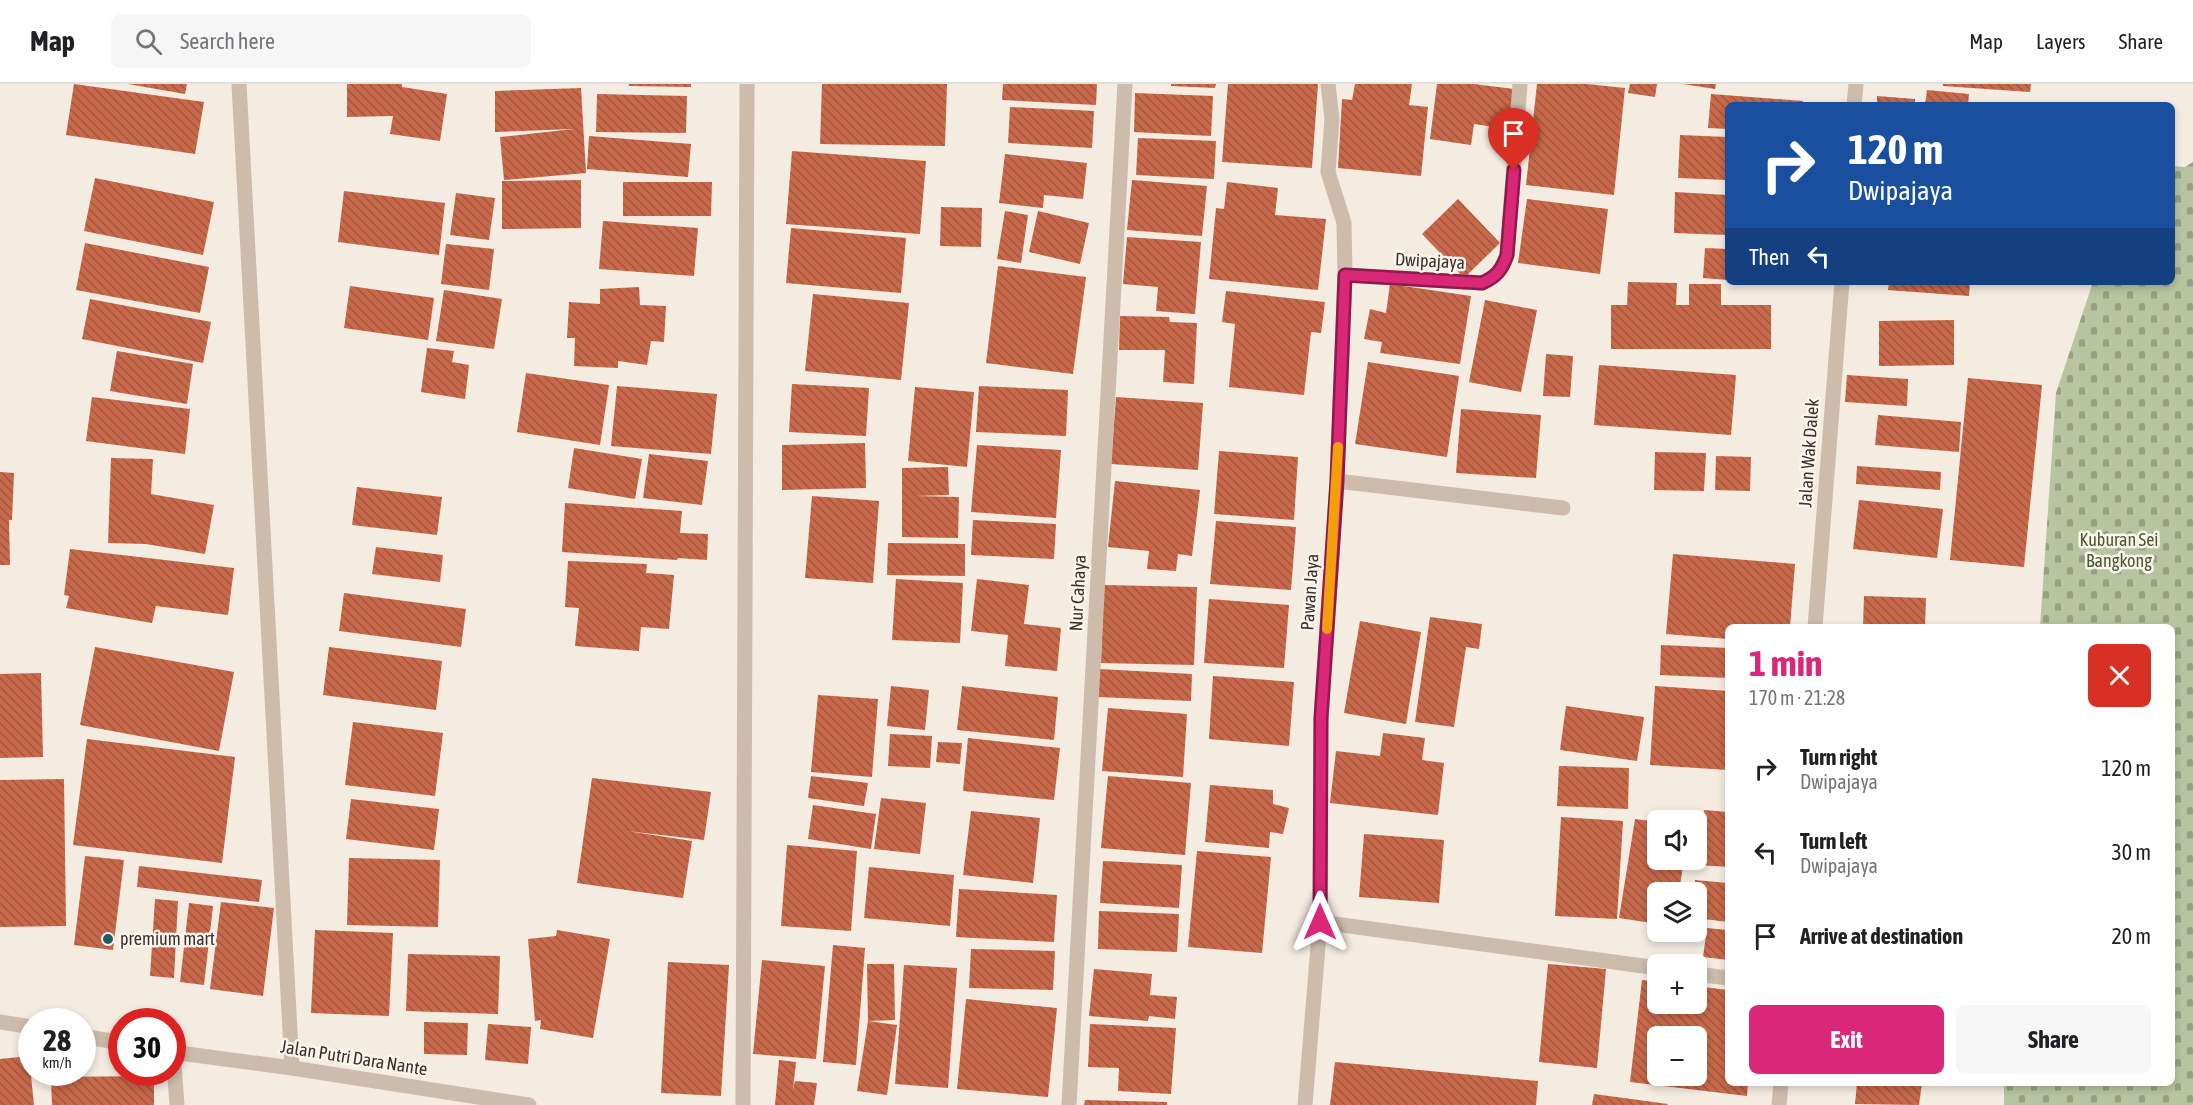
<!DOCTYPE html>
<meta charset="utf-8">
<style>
body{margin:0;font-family:"Asap Condensed",sans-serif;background:#f6f6f6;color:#202124;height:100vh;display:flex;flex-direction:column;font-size:22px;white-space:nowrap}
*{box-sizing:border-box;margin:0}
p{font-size:20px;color:#757577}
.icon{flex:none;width:33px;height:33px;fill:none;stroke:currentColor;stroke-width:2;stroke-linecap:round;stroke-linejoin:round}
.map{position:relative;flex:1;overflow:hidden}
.sheet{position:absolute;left:1725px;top:540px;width:450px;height:462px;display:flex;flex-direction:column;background:#fff;border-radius:9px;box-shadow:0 3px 9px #0003}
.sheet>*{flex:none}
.top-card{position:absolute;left:1725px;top:18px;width:450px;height:183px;border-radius:9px;box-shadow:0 3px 9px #0003;background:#1a4fa0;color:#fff;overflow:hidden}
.fabs{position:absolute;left:1647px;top:726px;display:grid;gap:12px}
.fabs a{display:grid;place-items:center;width:60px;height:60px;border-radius:9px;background:#fff;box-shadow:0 3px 9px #0003;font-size:30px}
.speed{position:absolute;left:18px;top:924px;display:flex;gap:12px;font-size:30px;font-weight:700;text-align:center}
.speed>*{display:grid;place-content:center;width:78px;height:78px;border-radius:50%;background:#fff;box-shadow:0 3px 9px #0003;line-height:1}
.speed small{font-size:15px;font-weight:400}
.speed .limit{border:9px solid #d22;background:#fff;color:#111}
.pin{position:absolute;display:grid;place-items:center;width:51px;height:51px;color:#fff;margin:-62px -26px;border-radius:50% 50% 50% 0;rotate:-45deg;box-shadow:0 0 6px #0007}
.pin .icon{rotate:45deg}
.me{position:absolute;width:66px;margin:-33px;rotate:0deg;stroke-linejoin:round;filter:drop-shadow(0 0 4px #0008)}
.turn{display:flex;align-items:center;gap:21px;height:126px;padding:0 24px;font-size:27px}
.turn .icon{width:78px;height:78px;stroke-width:2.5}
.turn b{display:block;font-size:42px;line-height:51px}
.then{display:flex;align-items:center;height:57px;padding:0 24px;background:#0003;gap:12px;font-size:22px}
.round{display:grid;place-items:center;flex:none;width:63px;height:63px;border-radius:9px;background:#f6f6f6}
.headline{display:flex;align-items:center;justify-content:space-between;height:102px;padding:0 24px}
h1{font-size:36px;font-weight:700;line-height:45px;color:#db2777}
.action{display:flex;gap:12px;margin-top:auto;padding:12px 24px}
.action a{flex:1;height:69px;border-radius:9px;background:#db2777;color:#fff;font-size:24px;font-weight:700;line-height:69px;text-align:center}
.action a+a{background:#f6f6f6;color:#202124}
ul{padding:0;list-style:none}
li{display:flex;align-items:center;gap:18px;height:84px;padding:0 24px}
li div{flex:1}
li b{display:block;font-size:22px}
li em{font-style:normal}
header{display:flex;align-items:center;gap:36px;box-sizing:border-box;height:84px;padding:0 30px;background:#fff;border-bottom:2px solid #e0e0e0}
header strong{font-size:28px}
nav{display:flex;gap:33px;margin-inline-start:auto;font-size:21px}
.search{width:420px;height:54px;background:#f6f6f6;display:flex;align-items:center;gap:15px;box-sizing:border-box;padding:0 21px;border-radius:9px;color:#757577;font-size:22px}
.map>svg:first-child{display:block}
.cemetery{fill:url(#cemetery-stones)}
.building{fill:url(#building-back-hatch);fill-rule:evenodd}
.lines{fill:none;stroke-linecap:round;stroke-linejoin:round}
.minor{stroke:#cdbbac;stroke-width:15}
.tertiary{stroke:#cdbbac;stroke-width:15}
.route-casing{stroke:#8e194d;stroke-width:15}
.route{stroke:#db2777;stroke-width:10}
.slow{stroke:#f59e0b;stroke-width:10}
.poi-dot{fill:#1f5a5e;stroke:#fbf5ee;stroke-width:2}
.labels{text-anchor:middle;stroke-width:5;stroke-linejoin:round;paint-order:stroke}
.street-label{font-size:18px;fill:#3b302b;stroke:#fbf5ee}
.park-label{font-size:18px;fill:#4a5a2e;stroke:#fbf5ee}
.poi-label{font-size:18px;fill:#3b302b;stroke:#fbf5ee;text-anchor:start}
</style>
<header>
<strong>Map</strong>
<div class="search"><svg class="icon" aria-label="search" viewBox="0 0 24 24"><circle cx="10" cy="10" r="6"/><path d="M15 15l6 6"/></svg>Search here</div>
<nav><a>Map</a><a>Layers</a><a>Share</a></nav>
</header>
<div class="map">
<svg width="2193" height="1021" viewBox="0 0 2193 1021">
<defs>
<pattern id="cemetery-stones" width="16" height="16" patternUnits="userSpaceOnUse" patternTransform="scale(1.5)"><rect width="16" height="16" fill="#b8c4a0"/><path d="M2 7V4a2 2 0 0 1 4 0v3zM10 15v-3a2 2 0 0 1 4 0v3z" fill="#97a083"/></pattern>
<pattern id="building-back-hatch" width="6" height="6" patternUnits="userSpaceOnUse" patternTransform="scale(1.5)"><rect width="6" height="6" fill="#c8694b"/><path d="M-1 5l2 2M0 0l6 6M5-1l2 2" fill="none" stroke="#a4573f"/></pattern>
</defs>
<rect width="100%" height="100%" fill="#f4ebe1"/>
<path class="cemetery" d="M2193,78v943h-189v-22h168v-456h-132l16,-234 37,-111h79v-116l13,1z"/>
<path class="building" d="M74,0l130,18 -9,52 -129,-19z
M128,0h59l-2,10z
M347,0h55v3l45,7 -7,47 -50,-7 3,-18 -46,1z
M629,0h62v3l-62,-1z
M822,0h125l-2,62 -125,-2z
M1003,0h94l-1,21 -94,-5z
M1171,0h45l-1,4 -44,-2z
M1228,0h90l-6,84 -90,-6z
M1355,0h57l-3,21 19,2 -7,69 -83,-8 4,-69 10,1z
M1437,0h37l40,5 -6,40 -34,-5 -3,21 -41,-6z
M1537,0h50l38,4 -11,107 -88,-10z
M1630,0h27l-2,13 -27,-4z
M1683,0h33l-1,5z
M1943,0h88l-1,8 -87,-6z
M581,4l5,85 -82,7 -4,-43 74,-8 -79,3v-41z
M1927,6l42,4 -1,11h-43z
M1135,9l78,3 -2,40 -77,-4z
M597,10l90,2 -1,37 -90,-1z
M1711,10l92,7v4h-75v24l-20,-1z
M1877,12l38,3v6h-38z
M1010,23l84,4 -2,37 -84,-5z
M1680,51l48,2v43l-50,-2z
M589,52l102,8 -3,33 -101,-8z
M1138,54l78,3 -2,38 -78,-4z
M792,67l134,10 -6,73 -134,-10z
M1005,70l82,9 -4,36 -39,-4 -1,13 -44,-5z
M95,94l119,24 -11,53 -119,-24z
M581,96v48l-79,1v-48z
M1132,96l75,6 -5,50 -75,-6z
M623,98h89l-1,34h-88z
M1227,98l51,6 -3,27 51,4 -8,71 -109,-11 7,-71 8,1z
M344,107l101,12 -6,52 -101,-13z
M1675,108l53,3v40l-54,-2z
M456,109l39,5 -6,42 -39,-5z
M1458,115l42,44 -36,35 -42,-44z
M1527,115l81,10 -8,65 -82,-11z
M941,123l41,1 -1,39 -41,-1z
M1005,127l23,4 -7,48 -24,-4z
M1038,127l51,12 -9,41 -51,-12z
M603,137l95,7 -4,48 -95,-7z
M791,144l115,10 -5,55 -115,-10z
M1127,153l74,5 -6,72 -39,-3 2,-24 -35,-3z
M85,159l124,24 -9,46 -124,-23z
M446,160l48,5 -5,41 -48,-6z
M1705,164l23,1v31l-25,-2z
M998,182l88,11 -13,97 -87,-11z
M1628,198l49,1 -1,22h13v-21h32v21h50v44h-160v-44h16z
M1889,198h81l-1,14 -81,-6z
M1390,200l81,12 -11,68 -80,-11 2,-11 -18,-3 6,-30 16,4z
M350,202l84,12 -6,42 -84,-12z
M639,203l1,18 26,1 -2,36 -13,-1 -4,24 -29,-4v7l-44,-2 1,-28h-8l2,-36 31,2v-15z
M444,206l58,9 -8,50 -58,-8z
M1226,207l99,11 -4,31 -10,-1 -7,63 -75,-8 6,-63 -13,-2z
M813,210l96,9 -8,77 -96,-9z
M90,215l121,23 -8,41 -121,-24z
M1485,216l52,10 -16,82 -52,-10z
M1120,232l49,1 1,5 27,1 -3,61 -31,-2 2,-32h-46z
M1954,236v45l-75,1v-45z
M427,264l27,3 -2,11 17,3 -4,34 -44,-7z
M117,267l76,13 -6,40 -77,-13z
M1546,270l27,2 -3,41 -27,-1z
M1368,278l91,14 -12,81 -92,-13z
M1599,281l137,10 -5,60 -137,-10z
M526,289l83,12 -9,60 -83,-13z
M1847,291l61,4 -1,27 -62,-4z
M1968,294l74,7 -18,182 -74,-7z
M792,300l77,4 -3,48 -77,-4z
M617,302l100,8 -6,60 -100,-8z
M979,302l89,4 -2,46 -90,-4z
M915,303l59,5 -7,75 -59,-6z
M92,313l98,12 -5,45 -99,-13z
M1116,313l87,6 -5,67 -87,-6z
M1461,325l80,6 -5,63 -80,-5z
M1878,331l83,7 -2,30 -84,-7z
M865,359l1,45 -84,2v-45z
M977,361l84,5 -5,68 -85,-6z
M574,364l68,11 -7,40 -67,-11z
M1219,367l79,6 -4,63 -80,-6z
M1655,368l51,1 -2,38 -50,-1z
M649,370l59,7 -6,44 -59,-7z
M1716,372l35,1 -1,34 -35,-1z
M111,374l42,1 -2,35 63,11 -9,49 -59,-10 -38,-1z
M1857,382l84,6 -1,18 -84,-6z
M948,383l1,28 -33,1 43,1 -1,41 -56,-1v-69z
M0,388l14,1 -2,47h-3l1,45h-10z
M1115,397l85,9 -8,66 -14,-2 -2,17 -29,-2 2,-18 -41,-4z
M357,403l85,10 -5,38 -85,-10z
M812,412l67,5 -6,82 -68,-5z
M1859,416l84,9 -6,49 -84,-9z
M565,419l117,8 -2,22 28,1 -1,26 -29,-2 -1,2 -115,-8z
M973,436l83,4 -2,35 -83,-4z
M1216,437l80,6 -5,63 -81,-6z
M888,459l77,1v32l-78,-1z
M376,463l67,8 -3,27 -68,-8z
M70,465l164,19 -6,47 -72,-9 -4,17 -86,-15 3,-12 -5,-1z
M1673,470l122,10 -5,63h-62v12l-62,-5z
M568,477l79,3 -1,9 28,2 -5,54 -28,-2 -2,24 -64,-5 4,-38 -14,-1z
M896,495l67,4 -3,60 -68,-3z
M977,495l52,6 -5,39 37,4 -4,43 -52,-5 3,-31 -37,-4z
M1104,501l93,2 -3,78 -93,-2z
M344,509l122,16 -5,38 -122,-16z
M1864,512l62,2 -1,29h-62z
M1209,515l80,6 -5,63 -80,-5z
M1430,533l52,7 -3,25 -13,-2 -12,80 -39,-5z
M1360,537l61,11 -15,92 -62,-11z
M1661,561l67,3v30l-68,-3z
M95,563l139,25 -15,79 -139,-26z
M329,563l113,14 -6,49 -113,-15z
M1099,585l93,5 -1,27 -93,-4z
M41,589l2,84 -43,1v-84z
M1213,592l81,6 -5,64 -80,-7z
M891,602l38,4 -4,40 -38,-4z
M962,602l96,11 -4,43 -97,-10z
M1655,602l73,5v79l-78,-5z
M818,611l60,4 -6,78 -61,-5z
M1566,622l78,11 -7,44 -77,-11z
M1108,624l79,6 -4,63 -81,-6z
M353,638l90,11 -8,63 -90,-11z
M1383,649l42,5 -3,22 22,3 -6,52 -108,-12 6,-52 44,5z
M890,650l42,2 -2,32 -42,-2z
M968,654l92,10 -6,52 -91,-9z
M87,655l148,18 -13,106 -149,-18z
M938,658l24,1 -2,21 -24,-2z
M1559,682l70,2 -1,41 -71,-3z
M811,692l57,7 -4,23 -56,-8z
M1108,692l83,7 -6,72 -84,-7z
M592,694l119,14 -7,48 -77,-9 65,10 -9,57 -106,-15z
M64,695l2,147 -66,1v-147z
M1210,701l63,5v14l16,4 -6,26 -13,-2 -1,16 -64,-6z
M881,714l45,5 -6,51 -46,-5z
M351,715l88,10 -5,41 -88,-11z
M813,721l63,9 -5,35 -63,-10z
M1704,726l24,2v55l-29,-2z
M971,727l69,7 -7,65 -70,-8z
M1561,733l62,4 -6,98 -62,-3z
M1635,735l23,3v38h26l-5,32h-21v32l-39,-6z
M1364,750l80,6 -5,63 -80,-6z
M787,761l70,6 -6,80 -70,-5z
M1197,767l74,6 -9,96 -74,-6z
M85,772l39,4 -11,90 -39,-5z
M349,774l91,2 -2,67 -91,-2z
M1103,777l79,4 -3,43 -79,-5z
M139,782l123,14 -3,22 -122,-15z
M869,783l85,8 -4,51 -86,-8z
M1695,796l33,3v39l-32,-4v-26h-2z
M959,805l98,6 -3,47 -98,-5z
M155,815l23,2 -4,77 -24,-2z
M221,818l53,6 -11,88 -53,-7z
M189,819l24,3 -9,79 -24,-3z
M1099,827l80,3 -2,38 -79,-3z
M1707,844l21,2v30l-25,-3z
M315,846l78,3 -4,83 -78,-3z
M557,846l53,9 -17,99 -53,-9 1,-9 -6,1 -7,-82 28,-3z
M833,861l32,3 -9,117 -33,-3z
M971,865l84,2 -2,39 -84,-2z
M408,870l92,2 -2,58 -92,-3z
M762,876l63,6 -9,93 -63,-5z
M668,878l61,3 -8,131 -60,-3z
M867,880h27l1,56 -27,1z
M1548,880l58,5 -9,99 -58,-6z
M904,881l53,3 -9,120 -53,-4z
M1094,885l58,5 -2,21 27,2 -2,22 -26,-3 -1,5 -59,-5z
M1642,896l16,2v22h38v-18l32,4v93h20l-1,13 -117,-14zM1658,952h38v40h-38z
M966,915l91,9 -9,89 -91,-8z
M868,937l29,4 -10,70 -30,-4z
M424,938l44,1 -1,32 -43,-1z
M488,940l43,3 -3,37 -43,-4z
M1090,940l86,4 -5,66 -53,-3 1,-23 -31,-1z
M29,972l5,49h-34v-46z
M779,976l17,2 -3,28 2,-9 22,2 -3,22h-39z
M1335,978l203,19 -2,24h-206z
M154,992v29h-102l-1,-28z
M1857,999h65l-3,22 -64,-1z
M1594,1010l74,10 -1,1h-75z
M1085,1016l82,2v3h-83z"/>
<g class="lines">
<path class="minor" d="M239,0l53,984
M1854,21l2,-21
M1345,191l137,8c14,-6 19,-13 25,-28l13,-171
M1337,397l226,27
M1815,543l27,-345
M1320,838l338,46
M1696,890l32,4
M173,968l4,53
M743,1021l4,-1021
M1069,1021l56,-1021
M1305,1021l15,-183 1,-204 16,-237 8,-206 -1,-52 -16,-51 4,-53 -4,-35
M1779,1021l2,-22"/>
<path class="tertiary" d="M0,938l32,5
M82,952l40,7
M172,968l120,16 237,37"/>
</g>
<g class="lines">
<defs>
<path id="route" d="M1320,838l1,-204 16,-237 8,-206 137,8c14,-6 20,-13 25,-28l7,-85"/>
</defs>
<use href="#route" class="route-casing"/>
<use href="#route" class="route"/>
<path class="slow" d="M1327,545l11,-182"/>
</g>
<circle class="poi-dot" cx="108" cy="855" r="6"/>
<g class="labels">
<g class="street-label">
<text transform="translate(1430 177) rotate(3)" y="6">Dwipajaya</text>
<text transform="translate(1809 369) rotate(-86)" y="6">Jalan Wak Dalek</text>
<text transform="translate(1310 508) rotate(-86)" y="6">Pawan Jaya</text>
<text transform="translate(1078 509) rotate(-87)" y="6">Nur Cahaya</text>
<text transform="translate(354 974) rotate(9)" y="6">Jalan Putri Dara Nante</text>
</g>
<g class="park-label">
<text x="2119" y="462">Kuburan Sei<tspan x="2119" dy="21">Bangkong</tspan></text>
</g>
<g class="poi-label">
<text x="120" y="861">premium mart</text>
</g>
</g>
</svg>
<div class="fabs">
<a><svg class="icon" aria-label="sound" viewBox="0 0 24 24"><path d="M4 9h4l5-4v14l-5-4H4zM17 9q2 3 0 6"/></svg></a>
<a><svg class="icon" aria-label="layers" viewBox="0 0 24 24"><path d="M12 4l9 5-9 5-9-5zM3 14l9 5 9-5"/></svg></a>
<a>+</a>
<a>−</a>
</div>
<div class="speed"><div>28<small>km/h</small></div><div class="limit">30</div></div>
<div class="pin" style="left:1514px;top:86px;background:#d93025"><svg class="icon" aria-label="arrive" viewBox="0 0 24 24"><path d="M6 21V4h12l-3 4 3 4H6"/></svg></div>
<svg class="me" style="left:1320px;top:838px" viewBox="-20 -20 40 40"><path d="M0-17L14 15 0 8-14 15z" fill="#db2777" stroke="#fff" stroke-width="4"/></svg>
<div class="top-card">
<div class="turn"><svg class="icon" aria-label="right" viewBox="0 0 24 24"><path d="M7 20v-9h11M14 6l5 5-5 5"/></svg><div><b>120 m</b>Dwipajaya</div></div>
<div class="then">Then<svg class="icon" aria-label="left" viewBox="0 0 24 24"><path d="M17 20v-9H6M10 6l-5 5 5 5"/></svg></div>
</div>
<section class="sheet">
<div class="headline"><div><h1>1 min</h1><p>170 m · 21:28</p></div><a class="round" style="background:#d93025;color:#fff"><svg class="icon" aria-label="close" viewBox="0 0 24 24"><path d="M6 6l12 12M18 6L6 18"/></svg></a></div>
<ul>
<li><svg class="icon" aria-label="right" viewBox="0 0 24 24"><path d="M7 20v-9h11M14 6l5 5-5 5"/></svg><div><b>Turn right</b><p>Dwipajaya</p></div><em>120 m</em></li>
<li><svg class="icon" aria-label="left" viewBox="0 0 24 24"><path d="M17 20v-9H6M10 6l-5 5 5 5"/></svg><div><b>Turn left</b><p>Dwipajaya</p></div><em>30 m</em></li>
<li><svg class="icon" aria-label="arrive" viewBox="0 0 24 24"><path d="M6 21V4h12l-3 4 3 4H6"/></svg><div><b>Arrive at destination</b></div><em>20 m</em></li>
</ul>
<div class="action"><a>Exit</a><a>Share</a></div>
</section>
</div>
